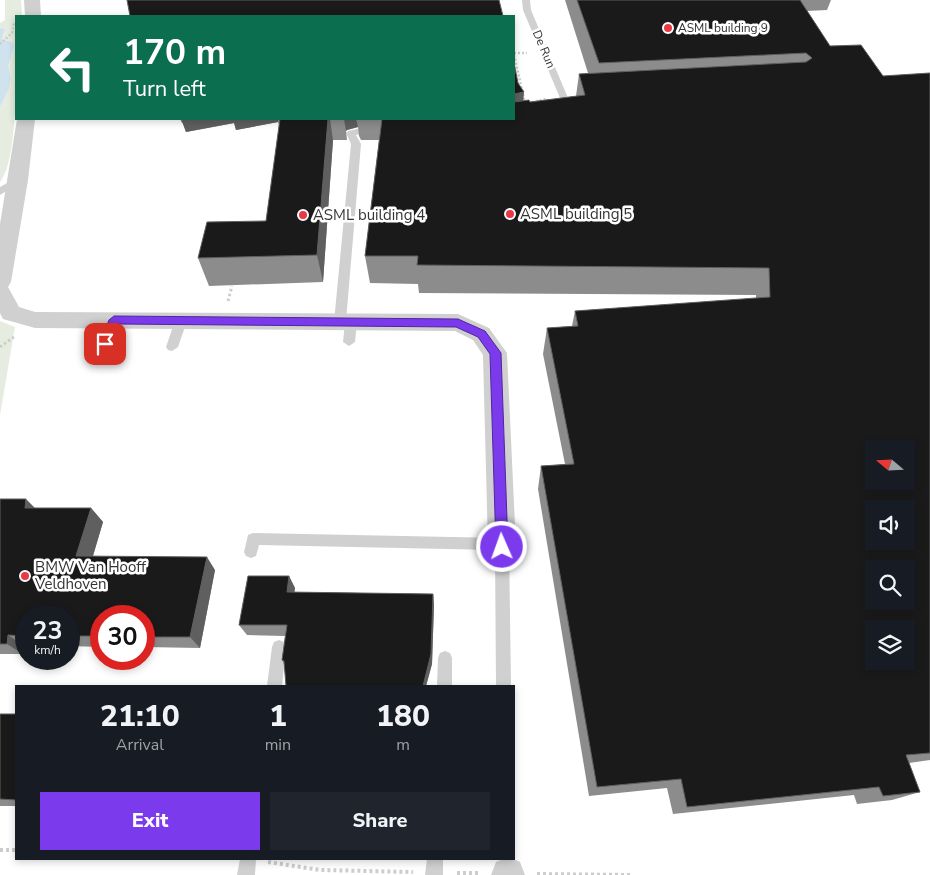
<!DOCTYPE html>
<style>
body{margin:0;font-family:"Nunito Sans",sans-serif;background:#20242c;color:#f1f3f6;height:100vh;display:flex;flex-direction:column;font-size:19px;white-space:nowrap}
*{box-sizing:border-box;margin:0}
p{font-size:16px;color:#9ea1a6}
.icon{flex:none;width:28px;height:28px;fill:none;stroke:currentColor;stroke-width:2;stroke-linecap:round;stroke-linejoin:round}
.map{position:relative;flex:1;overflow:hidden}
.panel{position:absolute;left:15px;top:685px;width:500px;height:175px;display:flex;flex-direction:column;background:#171b24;border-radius:0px;box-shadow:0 2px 8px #0003}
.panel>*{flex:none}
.guide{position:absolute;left:15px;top:15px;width:500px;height:105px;border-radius:0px;box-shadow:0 2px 8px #0003;background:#0b6e4f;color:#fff;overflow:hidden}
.needle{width:32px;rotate:289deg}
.buttons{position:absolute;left:865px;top:440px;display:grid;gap:10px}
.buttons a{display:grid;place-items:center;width:50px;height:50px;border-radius:0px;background:#171b24;box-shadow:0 2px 8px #0003;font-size:25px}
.speed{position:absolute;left:15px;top:605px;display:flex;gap:10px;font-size:25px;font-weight:700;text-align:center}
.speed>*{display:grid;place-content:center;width:65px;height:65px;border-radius:50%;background:#171b24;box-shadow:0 2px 8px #0003;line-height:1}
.speed small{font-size:12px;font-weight:400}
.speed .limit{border:8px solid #d22;background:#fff;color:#111}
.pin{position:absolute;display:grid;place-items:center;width:42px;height:42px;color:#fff;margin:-21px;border-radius:10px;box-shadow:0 2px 8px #0006}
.me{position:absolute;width:55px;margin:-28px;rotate:358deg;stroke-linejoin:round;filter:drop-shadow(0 0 4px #0008)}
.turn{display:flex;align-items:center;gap:18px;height:105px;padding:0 25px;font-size:22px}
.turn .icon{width:65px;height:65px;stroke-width:2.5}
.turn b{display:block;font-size:35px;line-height:42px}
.eta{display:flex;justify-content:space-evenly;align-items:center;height:85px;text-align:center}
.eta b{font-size:30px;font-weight:800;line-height:35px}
.button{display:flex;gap:10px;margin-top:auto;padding:10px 25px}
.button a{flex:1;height:58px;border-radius:0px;background:#7c3aed;color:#fff;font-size:20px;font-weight:800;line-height:58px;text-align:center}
.button a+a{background:#20242c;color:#f1f3f6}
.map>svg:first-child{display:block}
.green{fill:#e6ecdf}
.water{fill:#cfe2ee}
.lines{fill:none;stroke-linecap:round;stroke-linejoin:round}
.path-far2{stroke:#cdcdcd;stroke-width:2.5;stroke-dasharray:2 2;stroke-linecap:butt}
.path-far1{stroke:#cdcdcd;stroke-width:3;stroke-dasharray:2.5 2.5;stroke-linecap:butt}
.path{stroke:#cdcdcd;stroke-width:4;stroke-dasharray:3 3;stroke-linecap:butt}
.service{fill:#d0d0d0;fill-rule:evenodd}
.minor{fill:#d0d0d0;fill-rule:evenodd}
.wall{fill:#8c8c8c}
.shaded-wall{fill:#5f5f5f}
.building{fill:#1a1a1a;stroke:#5f5f5f;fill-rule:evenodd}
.route{fill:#7c3aed;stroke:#51269a}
.poi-dot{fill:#e63946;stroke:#fff;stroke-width:2}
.labels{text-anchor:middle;stroke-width:5;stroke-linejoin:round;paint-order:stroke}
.far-poi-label{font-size:12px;fill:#333;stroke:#fff;text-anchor:start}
.far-street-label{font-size:12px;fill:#333;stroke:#fff}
.poi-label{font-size:15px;fill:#333;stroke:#fff;text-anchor:start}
</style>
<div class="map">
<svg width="930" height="875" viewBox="0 0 930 875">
<rect width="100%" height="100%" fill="#fff"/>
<path class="green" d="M5,0h16l1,16h-6c0,34 4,142 -16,166v-75l9,-18 2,-11 -3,-12 6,-18 -12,-10 2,-4 -2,-6h-2v-5l5,-3z
M0,321l15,6 -15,88z"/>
<path class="water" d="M0,28l5,1 -3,10 11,4 1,5 -6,18 3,12 -2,11 -9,18z"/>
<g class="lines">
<path class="path-far2" d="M0,44l12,-11 2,-10
M514,53h13
M514,55l11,48
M528,103l18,-4"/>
<path class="path-far1" d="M228,301l4,-15
M0,347l14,-10"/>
<path class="path" d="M0,850h16
M268,862l52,8 93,2
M457,873h24
M537,874l96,1"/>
<path class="service" d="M522,0h8l1,10 37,88 -5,18h-6l-2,-2 5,-16 -37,-88z
M374,125l5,3 -2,2 -21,5 5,9 -15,177 5,-3 6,4 -2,20 -6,4 -6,-4 2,-19 -5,3 -6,-4 17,-178 -5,-11 2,-2z
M18,177l5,3 -2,2 -21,13v-8z
M114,316l6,4 -9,24 -6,4 -4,-1 -2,-3 9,-24z
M181,317l6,4 -9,26 -6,4 -4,-1 -2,-3 9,-26z
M253,533l249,5 5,2 2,4 2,142h-15l-1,-136 -236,-5 -3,11 -5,2 -5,-2 -2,-4 4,-17z
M279,640l5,2 2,5 -4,39h-15l5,-39 2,-5z
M445,651l5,2 2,5v28h-15l1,-28 2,-5z
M240,859h16l-1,16h-18z
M427,859h16v16h-18z"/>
<path class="minor" d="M24,0h16l1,16h-16z
M17,119h18l-7,61 -17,102 -3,5 11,20 16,5 423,2 31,14 18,25 9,194 -4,9 -10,4 -10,-4 -4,-9 -5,-192 -10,-15 -18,-9 -420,-3 -32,-9 -3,-6v-89z
M503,859h10l7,3 5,13h-34l5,-13z"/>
</g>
<path class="wall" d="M565,0h266l-4,10 -20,1 23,35 53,30 47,-3v687l-21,3 11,29 -28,8 -35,4 -3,-9 -181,19 -6,-26 -78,8 -51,-307 3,-23 24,-2 -22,-110 4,-26 25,-2 3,-15 181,-13v-3l-337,-2 -1,-9 -48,-1 -5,-27 14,-116h-18l-2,-4 -1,-9 -11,3 -1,1 1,9h-14l-10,142 -114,4 -11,-28 68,-37 13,-96 -1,-3 -42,8 -2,-7 -48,9 -3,-9h-1l-2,-4h334l4,-36 5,18 7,1 46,-6 3,-22 9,-1z
M0,499l35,9h56l12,14 -10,34 122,14 -15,78 -56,-1v-31h-43v31l-32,-1v-30h-43v30h-2l-1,8h-23z
M289,576l6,12 -1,4 139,2 1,11 -2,59 -6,22h-140l-2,-22 -2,-4 3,-24 -38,-1 -8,-10z
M0,714h16v92h-16z"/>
<path class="shaded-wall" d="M524,92l-2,29 -8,-2v-25z
M181,119h52l1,4 -48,9z
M233,119h45v3l-42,8z
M328,119h2l3,21 -10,142 -6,-27z
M344,119h12l2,8 -11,3 -1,1z
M26,499l14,14 -15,-5z
M91,508l12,14 -14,47 -13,-13z
M207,557l8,13 -15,78 -10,-11z
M289,576l6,12 -2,15 -6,-11z
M433,594l1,11 -2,59 -6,22h-3z
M8,635l16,11 -1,8 -16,-10z"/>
<path class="building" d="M127,0h372l4,16h-373z
M577,0h223l30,46 31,-1 22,31 47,-3v680l-24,2 14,37 -37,4 -4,-9 -192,20 -6,-28 -84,8 -56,-321 33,-2 -27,-136 31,-2 -3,-15 195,-14 -1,-29 -352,-3 1,-9h-53l17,-137h132v-17l15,-2 1,2 55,-7 -6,-21 227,-12 6,-4 -6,-5 -207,10zM874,449h32v32h-32zM874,509h32v32h-32zM874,569h32v32h-32zM874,629h32v32h-32z
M514,63l4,20 6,9 -10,2z
M280,119h48l-11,136 -119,3 9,-36 59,-1z
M0,499h26l-1,9h66l-15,48 131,1 -17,80h-46v-21h-43v20h-32v-20h-43v20l-18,-1 -1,9h-7z
M248,576h41l-2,16 146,2 -2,60 -8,32h-137l-2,-25 -2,-1 5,-35h-48z
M0,714h16v86l-16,-1z"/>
<path class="route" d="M114,316l344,3 27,12 16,22 7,194 -2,4 -4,2 -5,-2 -1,-4 -6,-193 -12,-17 -22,-10 -338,-3 -10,23h-7l-2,-3 10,-24z"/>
<g class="poi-dot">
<circle cx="668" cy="28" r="5"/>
<circle cx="510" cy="214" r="5"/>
<circle cx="303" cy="215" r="5"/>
<circle cx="25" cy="576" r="5"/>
</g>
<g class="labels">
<g class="far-poi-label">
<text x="678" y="32">ASML building 9</text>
</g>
<g class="far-street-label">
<text transform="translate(544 49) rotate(67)" y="4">De Run</text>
</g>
<g class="poi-label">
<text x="520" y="219">ASML building 5</text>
<text x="313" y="220">ASML building 4</text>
<text x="35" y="572">BMW Van Hooff<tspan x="35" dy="17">Veldhoven</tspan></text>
</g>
</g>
</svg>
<div class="buttons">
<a><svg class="needle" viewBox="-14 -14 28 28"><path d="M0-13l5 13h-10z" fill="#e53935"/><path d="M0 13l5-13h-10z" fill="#9ea1a6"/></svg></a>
<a><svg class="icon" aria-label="sound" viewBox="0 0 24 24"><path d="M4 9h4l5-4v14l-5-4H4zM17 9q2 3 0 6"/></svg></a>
<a><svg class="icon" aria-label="search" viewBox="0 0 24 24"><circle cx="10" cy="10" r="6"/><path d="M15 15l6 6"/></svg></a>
<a><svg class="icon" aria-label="layers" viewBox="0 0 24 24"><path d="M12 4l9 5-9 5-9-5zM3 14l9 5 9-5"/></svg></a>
</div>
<div class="speed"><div>23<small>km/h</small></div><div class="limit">30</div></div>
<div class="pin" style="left:105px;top:344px;background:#d93025"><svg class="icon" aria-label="arrive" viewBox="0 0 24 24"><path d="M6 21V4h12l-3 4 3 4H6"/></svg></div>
<svg class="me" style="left:502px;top:547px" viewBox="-20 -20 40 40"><circle r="17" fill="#7c3aed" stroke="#fff" stroke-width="3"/><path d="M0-11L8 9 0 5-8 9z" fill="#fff"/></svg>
<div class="guide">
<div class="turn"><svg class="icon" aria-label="left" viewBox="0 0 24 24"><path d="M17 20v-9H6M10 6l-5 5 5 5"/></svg><div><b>170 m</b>Turn left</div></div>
</div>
<section class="panel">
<div class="eta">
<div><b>21:10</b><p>Arrival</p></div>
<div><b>1</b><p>min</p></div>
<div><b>180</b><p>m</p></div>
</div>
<div class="button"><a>Exit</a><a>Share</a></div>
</section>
</div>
